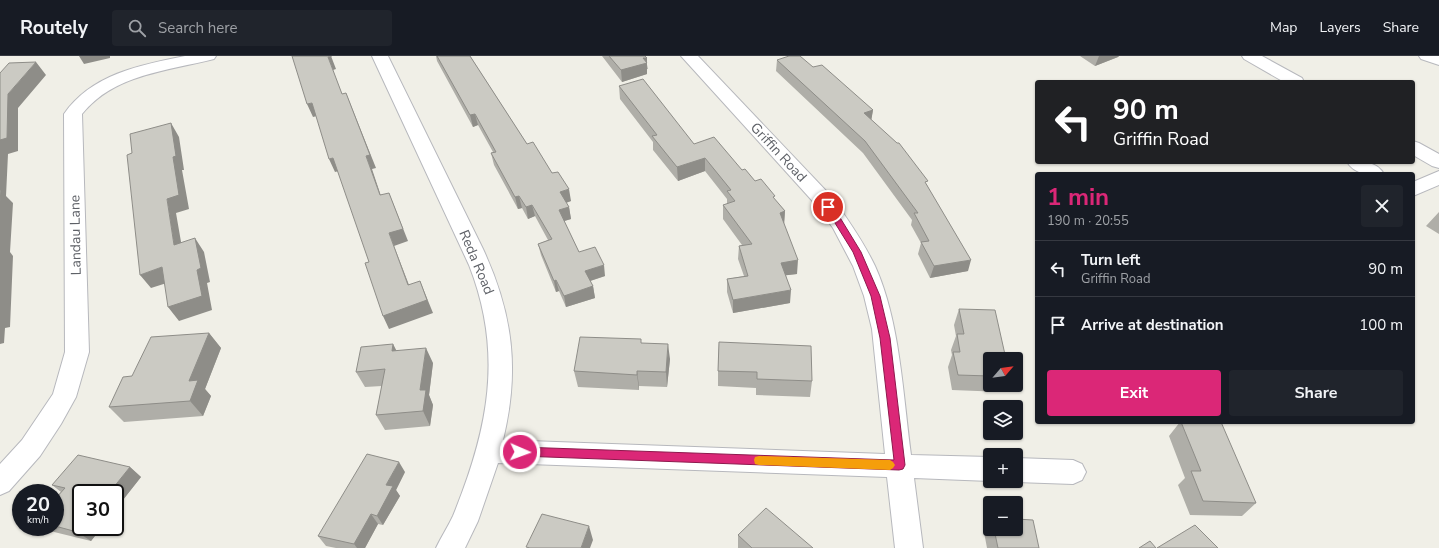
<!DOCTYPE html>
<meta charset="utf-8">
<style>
body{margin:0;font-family:"Nunito Sans",sans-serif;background:#20242c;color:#f1f3f6;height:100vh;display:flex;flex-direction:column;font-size:15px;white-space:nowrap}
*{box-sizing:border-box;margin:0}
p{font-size:13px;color:#9ea1a6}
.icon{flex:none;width:22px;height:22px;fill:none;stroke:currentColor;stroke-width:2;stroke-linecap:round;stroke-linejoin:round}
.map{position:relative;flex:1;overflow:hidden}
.panel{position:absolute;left:1035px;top:116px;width:380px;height:252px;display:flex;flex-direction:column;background:#171b24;border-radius:4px;box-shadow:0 1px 3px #0004}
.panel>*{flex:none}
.guide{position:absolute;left:1035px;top:24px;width:380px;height:84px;border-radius:4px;box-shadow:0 1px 3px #0004;background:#202124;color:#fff;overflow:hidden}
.needle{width:26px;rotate:62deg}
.tools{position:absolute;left:983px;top:296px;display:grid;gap:8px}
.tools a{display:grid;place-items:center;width:40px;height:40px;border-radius:4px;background:#171b24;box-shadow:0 1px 3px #0004;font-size:20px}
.speed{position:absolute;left:12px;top:428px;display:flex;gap:8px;font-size:20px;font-weight:700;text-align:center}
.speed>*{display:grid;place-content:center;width:52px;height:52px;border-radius:50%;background:#171b24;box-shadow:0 1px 3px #0004;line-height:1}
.speed small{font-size:10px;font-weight:400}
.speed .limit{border:2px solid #111;border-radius:6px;background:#fff;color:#111}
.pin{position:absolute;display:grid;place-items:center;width:34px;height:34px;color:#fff;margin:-17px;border:2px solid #fff;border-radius:50%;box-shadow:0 1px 4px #0007}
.me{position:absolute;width:44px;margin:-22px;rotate:92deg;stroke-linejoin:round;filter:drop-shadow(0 0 3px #0008)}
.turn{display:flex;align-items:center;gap:14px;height:84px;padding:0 12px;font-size:18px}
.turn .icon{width:52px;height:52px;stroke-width:2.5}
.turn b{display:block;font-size:28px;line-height:34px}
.round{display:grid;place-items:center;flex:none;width:42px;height:42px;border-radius:4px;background:#20242c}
.headline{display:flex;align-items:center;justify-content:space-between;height:68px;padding:0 12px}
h1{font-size:24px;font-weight:700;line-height:30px;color:#db2777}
.cta{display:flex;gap:8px;margin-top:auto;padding:8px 12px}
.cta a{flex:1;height:46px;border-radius:4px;background:#db2777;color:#fff;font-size:16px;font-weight:700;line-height:46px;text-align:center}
.cta a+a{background:#20242c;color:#f1f3f6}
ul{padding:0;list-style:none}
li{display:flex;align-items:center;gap:12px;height:56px;padding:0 12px;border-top:1px solid #363941}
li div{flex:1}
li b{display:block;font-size:15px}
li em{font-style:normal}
header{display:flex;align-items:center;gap:24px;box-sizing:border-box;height:56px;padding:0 20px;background:#171b24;border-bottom:1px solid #363941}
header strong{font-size:19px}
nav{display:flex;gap:22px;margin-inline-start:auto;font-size:14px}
.search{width:280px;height:36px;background:#20242c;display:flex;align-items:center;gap:10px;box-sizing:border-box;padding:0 14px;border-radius:4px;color:#9ea1a6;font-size:15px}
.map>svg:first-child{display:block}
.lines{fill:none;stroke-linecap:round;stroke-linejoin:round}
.minor-casing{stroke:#b7b8bd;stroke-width:2}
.minor{fill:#fff;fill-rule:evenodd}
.wall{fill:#afaea8}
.shaded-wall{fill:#8e8d88}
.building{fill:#cbcac3;stroke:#8e8d88}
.route{fill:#db2777;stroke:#8e194d}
.slow{fill:#f59e0b}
.labels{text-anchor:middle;stroke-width:3.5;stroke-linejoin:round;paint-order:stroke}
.street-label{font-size:14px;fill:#5e6167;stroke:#fff}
</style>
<header>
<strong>Routely</strong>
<div class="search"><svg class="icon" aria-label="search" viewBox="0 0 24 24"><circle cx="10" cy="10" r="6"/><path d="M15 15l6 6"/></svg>Search here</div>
<nav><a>Map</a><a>Layers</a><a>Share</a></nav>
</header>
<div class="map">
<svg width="1439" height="492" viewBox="0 0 1439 492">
<rect width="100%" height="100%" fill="#f0efe7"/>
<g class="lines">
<defs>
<path id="minor" d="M185,0h31l-2,3c-47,12 -100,15 -132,55l7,238 -13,45 -15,27 -21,32 -31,35 -9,4v-31l22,-24 31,-46 12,-42 -1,-238c28,-40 76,-49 121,-58z
M372,0h16l95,193c30,65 37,121 20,191l382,14 -13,-125 -8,-33 -11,-30 -20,-38 -16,-22 -136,-150h17l133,140c16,22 32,45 44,70 25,55 28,129 36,189l79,2v24l-76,-3 9,70h-28l-8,-71 -389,-14 -20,58 -13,27h-29c5,-11 12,-21 17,-32 35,-86 51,-162 16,-251z
M1242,0h20l40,22 2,4h-20l-40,-23z
M1419,0h20v9l-18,-6z
M1413,85l6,2 20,11v14l-7,-2 -19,-11z
M1347,106c14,0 29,-2 37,12 -14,0 -28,2 -37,-12z
M1439,115v14l-26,11v-14z
M1016,402l57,2 9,4 4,8 -4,8 -9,4 -57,-2 -2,-1h2z"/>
</defs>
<use href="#minor" class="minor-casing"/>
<use href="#minor" class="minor"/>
</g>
<path class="wall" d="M436,0h34l57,88 25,29 19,28 -5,2 3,4 2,12 -7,2 15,31 26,24 -15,5 3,5 2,12 -29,9 -7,-16 -3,1 -15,-37 -3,-11 10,-4 -13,-24 -7,3 -6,-11 -4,1 -24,-44 -3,-12 2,-1 -15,-27 -5,2 -36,-66z
M602,0h43l3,13h-1v5l-25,8z
M1080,0h39l-1,1 -23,9z
M777,4l36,7 60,43 -2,10 56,65 41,86 -38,7 -12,-24 3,-11 -10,-18 1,-5 -49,-67 -87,-82z
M619,30l75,58 48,26 33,30 10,11 -1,13 13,50 -11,1 4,28 -57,10 -6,-21v-13l17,-3 -6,-17 1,-13 3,-1 -19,-26v-14l4,-1v-5l-22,-28 -27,10 -25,-31v-8l-33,-43z
M1439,156v22l-13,-8z
M959,253l31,50v26h16l-3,7 -51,-2 -4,-23 4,-12 -1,-5 5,-14 -2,-11z
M209,277l12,15 -16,41 6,7 -8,20 -79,6 -15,-15 23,-31z
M719,286l93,39 -2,16 -54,-2v-7l-38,-2v-15z
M641,287l29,16 -3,28 -28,-1v4l-61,-3 -4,-16z
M393,288l3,6 37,13 -4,32 4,10 -3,21 -45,4 -9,-15 6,-29 -17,1 -9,-15z
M1180,366h24l52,81 -14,13 -52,-1 -12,-30 7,-7 -16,-42z
M130,411l11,10 -26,33v-17l-34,34h21l-11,14 -41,-10 -6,-4h11v-28l6,-7 -9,-7z
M405,416l-9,18 4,6 -17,29 -5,-1 -13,24h-29l-10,-2 -8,-10z
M990,466v7h26l23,19h-52l-3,-16z
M738,479l75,13h-75z"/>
<path class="shaded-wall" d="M79,0h31v2l-26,6z
M331,0l5,13 -3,1 14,37 -19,-50z
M1099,0h20l-1,1 -23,9z
M643,2h4v16l-25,8 -1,-12z
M36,6l10,13 -28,33v43l-10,3 -2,42 7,7 -3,49 3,4 -3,71 -5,1 -1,15 -4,1v-204l8,-46z
M346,37l30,75 -4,1 13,39 -5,-13 -14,-39z
M312,47l5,13 -4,1 -6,-13z
M873,54l-2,12 -7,-9z
M475,58l3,11 -5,2 -3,-12z
M171,67l8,14 5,33h-2l7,39 -13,4 8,46 -10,-14 -7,-46z
M333,102l6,13 -4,1 -6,-13z
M705,102v13l-27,10 -1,-14z
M569,133l2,12 -9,3 -2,-12z
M389,137l19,48 -14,5 20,52 -6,-13 -19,-52z
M519,140l3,12 -4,1 -3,-12z
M532,149l3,11 -7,3 -2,-12z
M569,151l2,12 -10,3 -2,-12z
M785,155l-1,14 -4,-12z
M195,182l9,14 6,30 -3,1 5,27 -33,11 -11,-14 29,-37z
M798,204l-1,14 -17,2 1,-13z
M971,204l-3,11 -38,7 4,-12z
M604,209l1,11 -18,6 -2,-11z
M162,211l11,14 -22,7 -11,-13z
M556,224l3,11 -3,1 -2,-11z
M420,225l13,32 -44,16 -6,-13z
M593,230l2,12 -29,9 -2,-11z
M791,234l-1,13 -57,10v-13z
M209,277l12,15 -16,41 6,7 -8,20 -13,-15 -1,-20z
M393,288l8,16 -9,-9z
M668,288l2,15 -3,28 -1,-15z
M426,292l7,15 -4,32 4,10 -3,21 -7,-15 -3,-21z
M637,315l2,15v4l-2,-15z
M399,406l6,10 -9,18 4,6 -17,29 -6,-9 9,-31z
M130,411l11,10 -26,33v-17h-6z
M371,458l7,10 -13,24h-8l-3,-4z
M589,470l4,14 -3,8h-9z
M81,471h21l-11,14 -14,-9z"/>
<path class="building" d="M292,0h39v1h-3l14,37 4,-1 24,62 -4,1 14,39 9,-2 14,36 -14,4 19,52 12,-4 7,19 -44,16 -18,-53 4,-1 -36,-104 -4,1 -17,-56 -5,1z
M437,0h33l57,88 6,-2 19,31 6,-1 11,17 -9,3 9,15 -10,3 20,42 16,-5 9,18 -19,6 8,15 -29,10 -8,-16 -2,1 -16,-37 14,-5 -20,-34 -6,2 -7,-11 -4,1 -24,-44 5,-1 -21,-38 -5,1z
M609,0h36l2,2h-4l4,5 -26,7z
M789,0h11l13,11 9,-2 51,45 -9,3 33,30h2l29,38 -3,1 46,78 -37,6 -13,-24 8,-1 -15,-28h4l-53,-72 -88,-81z
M36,6l-28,32 -1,44 -7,2v-67l9,-10z
M643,23l51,65 20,-7 28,33 3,-1 10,12 6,-2 14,17 -2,1 12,14 -5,2 18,47 -17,3 10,27 -58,10 -6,-21 21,-3 -9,-30 13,-2 -29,-39 12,-4 -8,-10 4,-1 -26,-32 -28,9 -25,-31 5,-1 -38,-49z
M171,67l5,33 -3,1 6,38 -12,4 7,46 21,-7 6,30 -4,2 5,26 -34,11 -6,-40 -22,8 -13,-120 5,-2 -2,-19z
M0,134h1l-1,12z
M959,253l36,1 11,49h-16v17l-32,-1 -5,-23h7l-3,-18h7z
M209,277l-20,48 9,-1 -8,21 -81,6 14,-30 9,-1 19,-39z
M580,281l61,2v4l27,1 -2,28 -29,-1v4l-63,-4z
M719,286l92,4 1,35 -55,-2v-7l-39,-1z
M393,288l-1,7 34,-3 -6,42h6l-3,21 -47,4 9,-46 -29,3 5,-25z
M1181,366h40l35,81 -53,-2 -12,-30h10z
M367,398l32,8 -13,23 7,1 -16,30 -6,-2 -17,30 -36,-8z
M78,399l52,12 -21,26h-28v34l-4,5 -22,-6v-27l10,-11 -13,-3z
M766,452l47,40h-61l-14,-13z
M542,458l47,12 -8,22h-51l-4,-1z
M1016,463l17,1 6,28h-41l-4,-19h22z
M1195,469l23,23h-61z
M1150,485l6,7h-17z"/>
<path class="route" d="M828,148l8,7 25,41 19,44 10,42 15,127 -2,4 -4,1 -379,-14 -3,-1 -2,-3 2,-3 3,-2 374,13 -14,-122 -9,-42 -18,-44 -23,-37 -6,-8z"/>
<path class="slow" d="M759,400l131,4 3,2 2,3 -2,3 -3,2 -131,-5 -4,-1 -1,-4 1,-3z"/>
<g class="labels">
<g class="street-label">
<text transform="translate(779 96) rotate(47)" y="5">Griffin Road</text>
<text transform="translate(75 179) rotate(-91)" y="5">Landau Lane</text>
<text transform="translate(477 206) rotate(67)" y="5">Reda Road</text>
</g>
</g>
</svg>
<div class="tools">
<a><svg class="needle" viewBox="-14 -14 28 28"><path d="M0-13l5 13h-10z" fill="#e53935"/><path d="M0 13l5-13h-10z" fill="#9ea1a6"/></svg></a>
<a><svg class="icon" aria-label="layers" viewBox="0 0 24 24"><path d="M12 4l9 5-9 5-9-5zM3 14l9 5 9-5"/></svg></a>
<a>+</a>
<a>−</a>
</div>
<div class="speed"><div>20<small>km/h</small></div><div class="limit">30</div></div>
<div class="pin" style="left:828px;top:151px;background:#d93025"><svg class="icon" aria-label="arrive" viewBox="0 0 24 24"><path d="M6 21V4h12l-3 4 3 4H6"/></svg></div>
<svg class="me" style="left:520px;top:396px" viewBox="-20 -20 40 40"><circle r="17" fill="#db2777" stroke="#fff" stroke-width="3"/><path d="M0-11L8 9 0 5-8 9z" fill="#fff"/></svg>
<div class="guide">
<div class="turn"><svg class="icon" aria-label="left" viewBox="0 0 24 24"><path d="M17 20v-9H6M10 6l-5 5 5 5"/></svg><div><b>90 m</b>Griffin Road</div></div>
</div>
<section class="panel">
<div class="headline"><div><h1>1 min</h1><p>190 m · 20:55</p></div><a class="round"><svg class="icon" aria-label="close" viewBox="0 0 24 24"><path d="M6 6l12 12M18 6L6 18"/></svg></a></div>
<ul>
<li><svg class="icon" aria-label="left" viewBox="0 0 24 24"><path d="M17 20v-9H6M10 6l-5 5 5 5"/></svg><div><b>Turn left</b><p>Griffin Road</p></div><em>90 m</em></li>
<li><svg class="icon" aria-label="arrive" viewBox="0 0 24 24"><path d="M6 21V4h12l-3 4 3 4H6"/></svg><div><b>Arrive at destination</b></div><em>100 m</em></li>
</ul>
<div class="cta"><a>Exit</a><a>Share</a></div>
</section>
</div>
